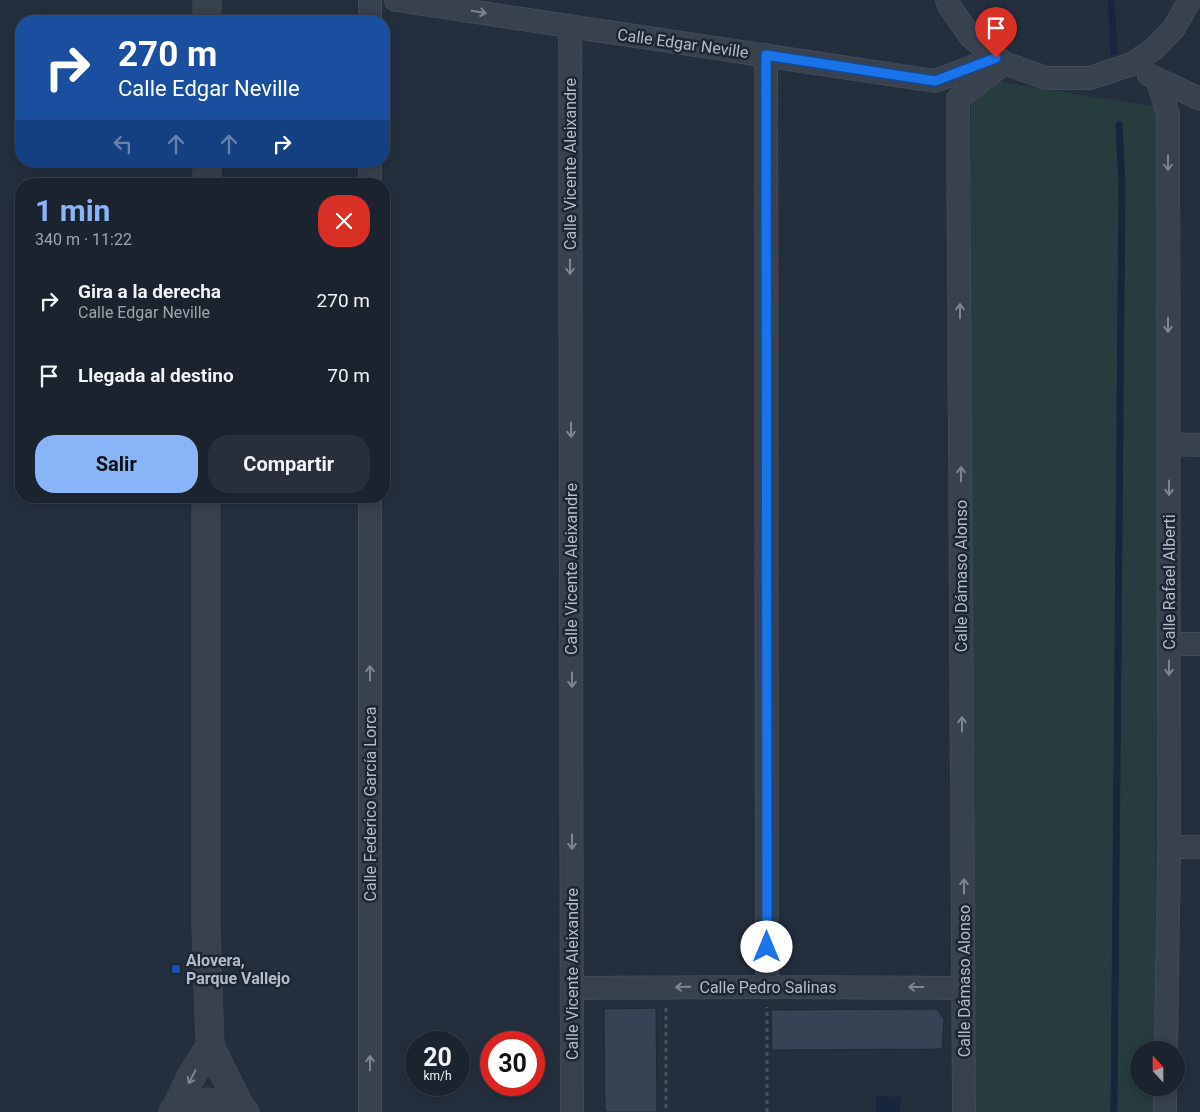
<!DOCTYPE html>
<html lang="es">
<meta charset="utf-8">
<style>
body{margin:0;font-family:Roboto,sans-serif;background:#282f3a;color:#f1f3f6;height:100vh;display:flex;flex-direction:column;font-size:19px;white-space:nowrap}
*{box-sizing:border-box;margin:0}
p{font-size:16px;color:#a0a4aa}
.icon{flex:none;width:28px;height:28px;fill:none;stroke:currentColor;stroke-width:2;stroke-linecap:round;stroke-linejoin:round}
.map{position:relative;flex:1;overflow:hidden}
.panel{position:absolute;left:15px;top:178px;width:375px;height:325px;display:flex;flex-direction:column;background:#1b232e;border-radius:20px;box-shadow:0 2px 12px #0003,0 0 0 1px #39404a}
.panel>*{flex:none}
.top-card{position:absolute;left:15px;top:15px;width:375px;height:152px;border-radius:20px;box-shadow:0 2px 12px #0003,0 0 0 1px #39404a;background:#1a4fa0;color:#fff;overflow:hidden}
.needle{width:32px;rotate:339deg}
.fabs{position:absolute;left:1130px;top:1041px;display:grid;gap:10px}
.fabs a{display:grid;place-items:center;width:55px;height:55px;border-radius:50%;background:#1b232e;box-shadow:0 2px 12px #0003,0 0 0 1px #39404a;font-size:25px}
.speed{position:absolute;left:405px;top:1031px;display:flex;gap:10px;font-size:25px;font-weight:700;text-align:center}
.speed>*{display:grid;place-content:center;width:65px;height:65px;border-radius:50%;background:#1b232e;box-shadow:0 2px 12px #0003,0 0 0 1px #39404a;line-height:1}
.speed small{font-size:12px;font-weight:400}
.speed .limit{border:8px solid #d22;background:#fff;color:#111}
.pin{position:absolute;display:grid;place-items:center;width:42px;height:42px;color:#fff;margin:-51px -21px;border-radius:50% 50% 50% 0;rotate:-45deg;box-shadow:0 0 5px #0007}
.pin .icon{rotate:45deg}
.me{position:absolute;width:55px;margin:-28px;rotate:0deg;stroke-linejoin:round;filter:drop-shadow(0 0 4px #0008)}
.turn{display:flex;align-items:center;gap:18px;height:105px;padding:0 20px;font-size:22px}
.turn .icon{width:65px;height:65px;stroke-width:2.5}
.turn b{display:block;font-size:35px;line-height:42px}
.lanes{display:flex;align-items:center;height:48px;padding:0 20px;background:#0003;justify-content:center;gap:25px;direction:ltr}
.lanes .off{opacity:.35}
.round{display:grid;place-items:center;flex:none;width:52px;height:52px;border-radius:20px;background:#282f3a}
.head{display:flex;align-items:center;justify-content:space-between;height:85px;padding:0 20px}
h1{font-size:30px;font-weight:700;line-height:38px;color:#8ab4f8}
.primary-button{display:flex;gap:10px;margin-top:auto;padding:10px 20px}
.primary-button a{flex:1;height:58px;border-radius:20px;background:#8ab4f8;color:#111;font-size:20px;font-weight:700;line-height:58px;text-align:center}
.primary-button a+a{background:#282f3a;color:#f1f3f6}
ul{padding:0;list-style:none}
li{display:flex;align-items:center;gap:15px;height:75px;padding:0 20px}
li div{flex:1}
li b{display:block;font-size:19px}
li em{font-style:normal}
.map>svg:first-child{display:block}
.green{fill:#263c3f}
.water{fill:#17263c}
.lines{fill:none;stroke-linecap:round;stroke-linejoin:round}
.stream{stroke:#17263c;stroke-width:7}
.building{fill:#364354;stroke:#1f2835}
.minor-casing{stroke:#414a57;stroke-width:24}
.tertiary-casing{stroke:#414a57;stroke-width:29}
.path{stroke:#3f5557;stroke-width:3;stroke-dasharray:4 4;stroke-linecap:butt}
.minor{stroke:#38414e;stroke-width:22}
.tertiary{stroke:#38414e;stroke-width:28}
.oneway{stroke:#7c8592}
.route-casing{stroke:#114b97;stroke-width:12}
.route{stroke:#1a73e8;stroke-width:9}
.transit-dot{fill:#1a4fb4;stroke:#1d2633;stroke-width:2}
.labels{text-anchor:middle;stroke-width:5;stroke-linejoin:round;paint-order:stroke}
.street-label{font-size:16px;fill:#b4bcc9;stroke:#1d2633}
.poi-label{font-size:16px;font-weight:bold;fill:#b4bcc9;stroke:#1d2633;text-anchor:start}
</style>
<div class="map">
<svg width="1200" height="1112" viewBox="0 0 1200 1112">
<rect width="100%" height="100%" fill="#242f3e"/>
<path class="green" d="M971,77l185,30 3,24 -4,919h-16v38h16v24h-185z"/>
<path class="water" d="M876,1096l25,1 -1,15h-24z"/>
<g class="lines">
<path class="stream" d="M1111,0l3,52
M1114,1112l8,-928 -3,-59"/>
</g>
<path class="building" d="M656,1008l1,104h-52l-1,-103z
M937,1009l7,10 -2,30 -170,1 -1,-40z"/>
<g class="lines">
<defs>
<path id="minor" d="M396,0l539,81 61,-23
M947,0l3,7 20,29 34,27 42,15h44l42,-14 23,-16 19,-20 16,-28
M370,21v-21
M570,26l2,1086
M766,55l1,932
M1149,75l51,24
M1157,79l11,35 1,733 -3,203
M370,184v-23
M1169,444l31,1
M1169,644h31
M1169,847h31
M572,988l195,-1 197,1
M370,1112v-616
M964,1112l-6,-1013 46,-36
M1165,1112v-24"/>
<path id="tertiary" d="M207,0v21
M207,184v-23
M206,496v429l4,121 31,62 4,4
M175,1110l17,-35 18,-29
M173,1112l2,-2 32,-8 34,6"/>
</defs>
<use href="#minor" class="minor-casing"/>
<use href="#tertiary" class="tertiary-casing"/>
<path class="path" d="M666,1008v104
M767,1112v-105"/>
<use href="#minor" class="minor"/>
<use href="#tertiary" class="tertiary"/>
</g>
<defs><path id="oneway-shaft" d="M-6 0H5M1.5-3L5.5 0L1.5 3" fill="none" stroke-width="1.6" stroke-linecap="round" stroke-linejoin="round" transform="scale(1.25)"/></defs>
<g class="oneway">
<use href="#oneway-shaft" transform="translate(479 12) rotate(9)"/>
<use href="#oneway-shaft" transform="translate(1168 163) rotate(90)"/>
<use href="#oneway-shaft" transform="translate(570 267) rotate(90)"/>
<use href="#oneway-shaft" transform="translate(960 311) rotate(-90)"/>
<use href="#oneway-shaft" transform="translate(1168 325) rotate(90)"/>
<use href="#oneway-shaft" transform="translate(571 430) rotate(90)"/>
<use href="#oneway-shaft" transform="translate(961 474) rotate(-90)"/>
<use href="#oneway-shaft" transform="translate(1169 488) rotate(90)"/>
<use href="#oneway-shaft" transform="translate(1169 668) rotate(90)"/>
<use href="#oneway-shaft" transform="translate(370 673) rotate(-90)"/>
<use href="#oneway-shaft" transform="translate(572 680) rotate(90)"/>
<use href="#oneway-shaft" transform="translate(962 724) rotate(-90)"/>
<use href="#oneway-shaft" transform="translate(572 842) rotate(90)"/>
<use href="#oneway-shaft" transform="translate(964 886) rotate(-90)"/>
<use href="#oneway-shaft" transform="translate(683 987) rotate(179)"/>
<use href="#oneway-shaft" transform="translate(916 987) rotate(-180)"/>
<use href="#oneway-shaft" transform="translate(370 1063) rotate(-90)"/>
<use href="#oneway-shaft" transform="translate(192 1077) rotate(118)"/>
</g>
<g class="lines">
<defs>
<path id="route" d="M767,947l-1,-892 169,26 61,-23"/>
</defs>
<use href="#route" class="route-casing"/>
<use href="#route" class="route"/>
</g>
<rect class="transit-dot" x="171" y="964" width="10" height="10" rx="2.5"/>
<g class="labels">
<g class="street-label">
<text transform="translate(683 43) rotate(8)" y="6">Calle Edgar Neville</text>
<text transform="translate(570 164) rotate(-90)" y="6">Calle Vicente Aleixandre</text>
<text transform="translate(571 569) rotate(-90)" y="6">Calle Vicente Aleixandre</text>
<text transform="translate(961 576) rotate(-90)" y="6">Calle Dámaso Alonso</text>
<text transform="translate(1169 582) rotate(-90)" y="6">Calle Rafael Alberti</text>
<text transform="translate(370 804) rotate(-90)" y="6">Calle Federico García Lorca</text>
<text transform="translate(572 974) rotate(-90)" y="6">Calle Vicente Aleixandre</text>
<text transform="translate(964 981) rotate(-90)" y="6">Calle Dámaso Alonso</text>
<text x="768" y="993">Calle Pedro Salinas</text>
</g>
<g class="poi-label">
<text x="186" y="966">Alovera,<tspan x="186" dy="18">Parque Vallejo</tspan></text>
</g>
</g>
</svg>
<div class="fabs">
<a><svg class="needle" viewBox="-14 -14 28 28"><path d="M0-13l5 13h-10z" fill="#e53935"/><path d="M0 13l5-13h-10z" fill="#a0a4aa"/></svg></a>
</div>
<div class="speed"><div>20<small>km/h</small></div><div class="limit">30</div></div>
<div class="pin" style="left:996px;top:58px;background:#d93025"><svg class="icon" aria-label="arrive" viewBox="0 0 24 24"><path d="M6 21V4h12l-3 4 3 4H6"/></svg></div>
<svg class="me" style="left:767px;top:947px" viewBox="-20 -20 40 40"><circle r="19" fill="#fff"/><path d="M0-13L10 11 0 6-10 11z" fill="#1a73e8"/></svg>
<div class="top-card">
<div class="turn"><svg class="icon" aria-label="right" viewBox="0 0 24 24"><path d="M7 20v-9h11M14 6l5 5-5 5"/></svg><div><b>270 m</b>Calle Edgar Neville</div></div>
<div class="lanes"><svg class="icon off" aria-label="left" viewBox="0 0 24 24"><path d="M17 20v-9H6M10 6l-5 5 5 5"/></svg><svg class="icon off" aria-label="ahead" viewBox="0 0 24 24"><path d="M12 20V5M6 11l6-6 6 6"/></svg><svg class="icon off" aria-label="ahead" viewBox="0 0 24 24"><path d="M12 20V5M6 11l6-6 6 6"/></svg><svg class="icon" aria-label="right" viewBox="0 0 24 24"><path d="M7 20v-9h11M14 6l5 5-5 5"/></svg></div>
</div>
<section class="panel">
<div class="head"><div><h1>1 min</h1><p>340 m · 11:22</p></div><a class="round" style="background:#d93025;color:#fff"><svg class="icon" aria-label="close" viewBox="0 0 24 24"><path d="M6 6l12 12M18 6L6 18"/></svg></a></div>
<ul>
<li><svg class="icon" aria-label="right" viewBox="0 0 24 24"><path d="M7 20v-9h11M14 6l5 5-5 5"/></svg><div><b>Gira a la derecha</b><p>Calle Edgar Neville</p></div><em>270 m</em></li>
<li><svg class="icon" aria-label="arrive" viewBox="0 0 24 24"><path d="M6 21V4h12l-3 4 3 4H6"/></svg><div><b>Llegada al destino</b></div><em>70 m</em></li>
</ul>
<div class="primary-button"><a>Salir</a><a>Compartir</a></div>
</section>
</div>
